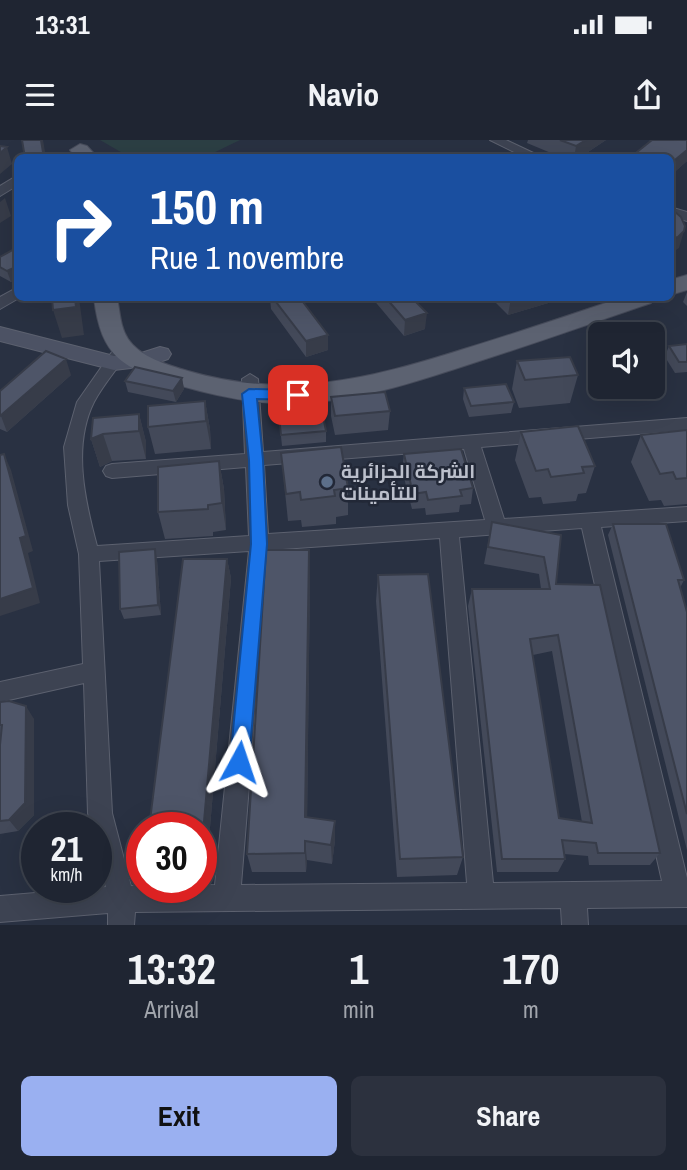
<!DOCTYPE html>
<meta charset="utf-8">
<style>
body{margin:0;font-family:"Archivo Narrow",Cairo,sans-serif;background:#2c313e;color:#f1f3f6;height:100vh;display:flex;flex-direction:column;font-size:26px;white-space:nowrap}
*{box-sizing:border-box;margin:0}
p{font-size:23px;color:#a1a5ac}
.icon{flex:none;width:38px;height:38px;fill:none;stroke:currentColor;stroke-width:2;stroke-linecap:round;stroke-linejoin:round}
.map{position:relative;height:785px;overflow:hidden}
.panel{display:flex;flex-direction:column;background:#1f2532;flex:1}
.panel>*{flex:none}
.banner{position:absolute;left:14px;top:14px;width:660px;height:147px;border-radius:10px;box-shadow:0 7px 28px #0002,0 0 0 2px #3c424d;background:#1a4fa0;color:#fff;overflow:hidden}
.tools{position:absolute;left:588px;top:182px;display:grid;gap:14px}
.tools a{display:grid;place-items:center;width:77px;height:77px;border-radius:10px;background:#1f2532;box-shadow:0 7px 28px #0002,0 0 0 2px #3c424d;font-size:35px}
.speed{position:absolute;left:21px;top:672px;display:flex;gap:14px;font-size:35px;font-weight:700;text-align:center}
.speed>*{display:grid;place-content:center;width:91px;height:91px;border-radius:50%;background:#1f2532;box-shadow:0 7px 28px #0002,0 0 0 2px #3c424d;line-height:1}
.speed small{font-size:18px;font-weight:400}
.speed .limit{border:10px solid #d22;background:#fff;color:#111}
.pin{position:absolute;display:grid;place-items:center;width:60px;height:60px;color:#fff;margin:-30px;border-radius:14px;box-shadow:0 4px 10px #0006}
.me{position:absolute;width:77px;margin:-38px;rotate:5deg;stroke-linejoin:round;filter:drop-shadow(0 0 5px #0008)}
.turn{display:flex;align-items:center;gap:24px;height:147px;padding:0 21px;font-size:32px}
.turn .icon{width:91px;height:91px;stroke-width:2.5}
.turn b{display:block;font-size:49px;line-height:60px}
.eta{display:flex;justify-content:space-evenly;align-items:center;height:119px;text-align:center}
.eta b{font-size:42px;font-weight:700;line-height:49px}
.cta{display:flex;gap:14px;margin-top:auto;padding:14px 21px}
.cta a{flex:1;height:80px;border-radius:10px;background:#9ab0f1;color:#111;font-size:28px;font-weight:700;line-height:80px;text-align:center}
.cta a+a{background:#2c313e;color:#f1f3f6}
.status{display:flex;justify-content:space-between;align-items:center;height:49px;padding:0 35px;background:#1f2532;direction:ltr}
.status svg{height:19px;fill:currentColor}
header{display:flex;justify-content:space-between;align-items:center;height:91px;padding:0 21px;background:#1f2532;font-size:32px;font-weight:700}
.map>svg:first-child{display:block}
.green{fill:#2c3f44}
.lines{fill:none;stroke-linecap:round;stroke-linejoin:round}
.minor-casing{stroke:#5c616f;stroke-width:2}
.secondary-casing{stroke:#5c616f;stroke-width:2}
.primary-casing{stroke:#474c5b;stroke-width:2}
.minor{fill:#3d4352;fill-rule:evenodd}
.secondary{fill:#4c5264;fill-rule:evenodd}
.primary{fill:#5c6271;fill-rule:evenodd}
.wall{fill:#434959;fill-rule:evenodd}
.shaded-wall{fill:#373c49}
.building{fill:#4e5568;stroke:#373c49;stroke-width:2;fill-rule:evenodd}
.route{fill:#1a73e8;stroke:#114b97;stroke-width:2}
.service-dot{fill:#5c6f8a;stroke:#222837;stroke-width:2.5}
.labels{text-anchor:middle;stroke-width:5;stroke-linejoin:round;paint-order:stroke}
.poi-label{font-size:19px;font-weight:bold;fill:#bbbfcb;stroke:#222837;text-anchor:start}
</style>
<div class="status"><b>13:31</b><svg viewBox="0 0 49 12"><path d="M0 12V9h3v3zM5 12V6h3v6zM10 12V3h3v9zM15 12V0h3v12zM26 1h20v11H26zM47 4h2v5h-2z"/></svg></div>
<header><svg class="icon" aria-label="menu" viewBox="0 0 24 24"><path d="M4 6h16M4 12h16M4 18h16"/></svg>Navio<svg class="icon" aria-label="share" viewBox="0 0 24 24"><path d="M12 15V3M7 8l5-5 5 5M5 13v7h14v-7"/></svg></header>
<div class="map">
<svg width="687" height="785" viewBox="0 0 687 785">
<rect width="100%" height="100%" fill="#293142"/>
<path class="green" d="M100,0h140l-35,17 -74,1z"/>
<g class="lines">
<defs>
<path id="minor" d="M490,0h16l38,18h-18z
M18,35v10l-18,11v-10z
M670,67l17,5v9l-17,-5z
M18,147l1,11 -19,11v-12z
M120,208l8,5c-11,16 -25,32 -34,49 -22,44 -9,99 3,144l152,-10 -3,-69 -134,11 -6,-2 -3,-5 3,-5 6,-2 133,-10 -3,-75 8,-5 8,5 5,73 424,-34v12l-206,17 23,72 183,-12v14l-86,6 86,351v29l-100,1 1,17h-26l-1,-17 -426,4 -1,13h-26v-12l-108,9v-26l106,-9 -10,-40v-19h-5l-3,-15 -4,-130 -84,19v-20l83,-18 -4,-110 -11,-49 -4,-58 13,-45 37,-53zM464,309l21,71 -217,14 -4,-69zM582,388l80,353 -169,2 -34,-346zM440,398l27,345 -226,2 27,-335zM249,411l-34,334 -84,1 -19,-73 -13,-252z"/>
<path id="secondary" d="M0,187l114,29 24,-2 22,-7 8,2 3,5 -3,5 -20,7 -34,4 -114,-29z"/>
<path id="primary" d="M80,4l7,2 11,12h-21l-7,-8z
M687,135v15l-17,5v-15z
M94,158h23c3,13 3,29 11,41 12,18 39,26 60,32 99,29 181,8 276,-22 53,-16 105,-34 157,-51h34l-4,5c-62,21 -124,43 -187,63 -52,17 -105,34 -160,37 -42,3 -85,-6 -126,-18 -54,-16 -77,-27 -84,-87z"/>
</defs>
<use href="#minor" class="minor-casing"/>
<use href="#secondary" class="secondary-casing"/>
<use href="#primary" class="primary-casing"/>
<use href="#minor" class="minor"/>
<use href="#secondary" class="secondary"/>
<use href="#primary" class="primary"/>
</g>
<path class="wall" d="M528,0h78l-27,18h-16l-36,-15z
M649,0h38v21l-17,15v-18h-35l2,-6 14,-11z
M18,107v32l-7,3 -11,-6v-19z
M687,152v14l-4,-4z
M270,158h30l28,37v15l-22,7 -35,-48z
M372,158h40l13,31 -21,7z
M491,158h74l-57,17z
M653,200l12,16 4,-10 18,-2v28l-12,1 -10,-16 -4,11h-8z
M517,221l61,14 -8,28 -51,5 -7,-19z
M71,235l-64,57 -7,-3v-38z
M182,238l2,11 -8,13 -48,-10 -3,-11z
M464,248l50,14 -3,11 -42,4 -6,-18z
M331,257l59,14 -2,19 -53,5 -4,-19z
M205,261l5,28 1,20 -56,5 -7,-27z
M139,274l7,28v17l-34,2 -12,6 -9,-28z
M279,276l47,15v11l-44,4z
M687,290v74l-23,2 -3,-6 -12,1 -18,-39 10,-27z
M521,292l74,34 -9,27 -8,1 -2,7 -33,3 -2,-7 -12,1 -14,-38z
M281,313l67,35v27l-12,2v7l-34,3 -1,-7 -13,1z
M404,314l69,34 -2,16 -11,1 -1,7 -33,3 -1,-7 -13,1 -10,-39z
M219,321l5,28 2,41 -13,2v4l-48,3 -7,-27z
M492,382l69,13 -5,49 104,269 -10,12h-61l-1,-9 -24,-2 1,5 -7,13h-61l-29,-266 4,-17h69l-2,-15 -55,-10zM552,511l30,171 -23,-4 -26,-163z
M613,384l71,56 -4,8 7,24v238l-79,-315z
M227,419l4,19 -25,297 -5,1v-48z
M157,420l4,55 -37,4 -4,-10z
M378,435l85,282 -6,18 -60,2 -21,-276z
M310,436l-3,241 28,4v19l-3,24 -25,-4 -1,12h-54l-5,-18z
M0,562l34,17v96l-16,16 -18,3z"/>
<path class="shaded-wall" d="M41,0h2l3,18h-2z
M586,0h20l-27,18h-5l2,-12z
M7,7l5,17 -12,10v-21z
M687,10v11l-17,15v-12z
M5,58l6,18 -11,7v-21z
M684,91l-5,17 -9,6v-15z
M18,126v13l-7,3 -4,-11z
M75,158h4l5,37 -22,3 -9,-28z
M511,158h54l-57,17z
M427,173l-2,16 -21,7 1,-16z
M328,195v15l-22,7v-16z
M66,219l5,16 -64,57 -6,-16z
M182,238l2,11 -8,13 -3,-11z
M205,261l5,28 1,20 -5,-28z
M139,274l7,28v17l-7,-28z
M103,294l9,27 -12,6 -9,-28z
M4,314l7,16 22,81 -5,2 12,50 -40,13v-17l20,-61z
M219,321l5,28 2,41 -4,-27z
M155,409l2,11 4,55 -3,-10z
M309,410l1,26 -3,261 -2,-20z
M227,419l4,19 -25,297 -5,-12v-7z
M26,566l8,13v96l-16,16 -9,-11z
M335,681v19l-3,24 -1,-19z
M305,701l2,19 -1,12 -1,-19z"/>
<path class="building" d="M22,0h19l3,18h-19z
M560,0h26l-10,6z
M652,0h35v10l-17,14v-6h-19l-14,-6z
M0,6l7,1 -7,6z
M674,71l7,6 4,9 -1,5 -6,6 -8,2v-27z
M18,107v19l-11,5 -7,-4v-10z
M52,158h23l1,9 -23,3z
M273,158h27l28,37 -22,6z
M386,158h26l15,15 -22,7z
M653,200h2l10,17 -12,1z
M687,204v18h-8l-10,-16z
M46,211l20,8 -66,57v-25z
M570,217l8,18 -53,5 -8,-19z
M135,227l47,11 -9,13 -48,-10z
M506,244l8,18 -43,4 -7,-18z
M385,252l5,19 -55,5 -4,-19z
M205,261l1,20 -58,6v-21z
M322,271l4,20 -45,4 -2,-19z
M139,274v17l-36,3 -12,5 2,-21z
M578,286l17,40 -13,1 2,6 -33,4 -3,-8 -12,2 -15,-39z
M687,290v48l-11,1 -3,-7 -13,2 -19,-39z
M341,307l7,41 -14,2 1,6 -34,4 -1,-8 -14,2 -5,-41z
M461,309l12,39 -13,2 2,6 -34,4 -2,-8 -13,2 -9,-40z
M4,314l22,82 -6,2 13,50 -33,11v-144z
M219,321l3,42 -14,2v4l-50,3v-45z
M492,382l69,13 -5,49 44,1 60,268h-62l-2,-10 -34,-3 3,19h-63l-30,-270h78l-6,-32 -56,-10zM558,495l34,188 -33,-5 -29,-179z
M613,384h53l18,56h-6l9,32v202z
M155,409l3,56 -38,4 -1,-57z
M266,410h43l-4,267 30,4 -4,24 -26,-4v12l-58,1z
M183,419h44l-26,297v-28h-52z
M428,434l35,283 -63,2 -22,-284z
M9,561l17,5 -1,97 -16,17 -9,1v-76l2,-20h-2v-23z"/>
<path class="route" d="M249,249l49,1 7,5 -7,5 -41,-1 6,61 4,84 -18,218 -3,7 -7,2 -6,-2 -3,-7 21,-218 -2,-84 -7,-66z"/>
<circle class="service-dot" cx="327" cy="342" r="7"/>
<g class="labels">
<g class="poi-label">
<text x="341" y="338">الشركة الجزائرية<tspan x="341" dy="22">للتأمينات</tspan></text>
</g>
</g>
</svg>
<div class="tools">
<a><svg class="icon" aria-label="sound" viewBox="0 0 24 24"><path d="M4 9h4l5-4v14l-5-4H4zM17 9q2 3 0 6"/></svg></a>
</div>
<div class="speed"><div>21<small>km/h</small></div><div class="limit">30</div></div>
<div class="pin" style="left:298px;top:255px;background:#d93025"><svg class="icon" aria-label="arrive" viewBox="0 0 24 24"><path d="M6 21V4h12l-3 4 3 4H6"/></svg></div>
<svg class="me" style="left:239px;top:622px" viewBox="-20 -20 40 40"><path d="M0-17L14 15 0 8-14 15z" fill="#1a73e8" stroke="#fff" stroke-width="4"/></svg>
<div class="banner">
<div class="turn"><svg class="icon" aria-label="right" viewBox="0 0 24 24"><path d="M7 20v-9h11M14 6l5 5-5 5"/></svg><div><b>150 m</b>Rue 1 novembre</div></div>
</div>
</div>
<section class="panel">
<div class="eta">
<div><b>13:32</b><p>Arrival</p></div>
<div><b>1</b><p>min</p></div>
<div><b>170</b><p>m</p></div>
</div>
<div class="cta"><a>Exit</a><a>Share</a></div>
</section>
